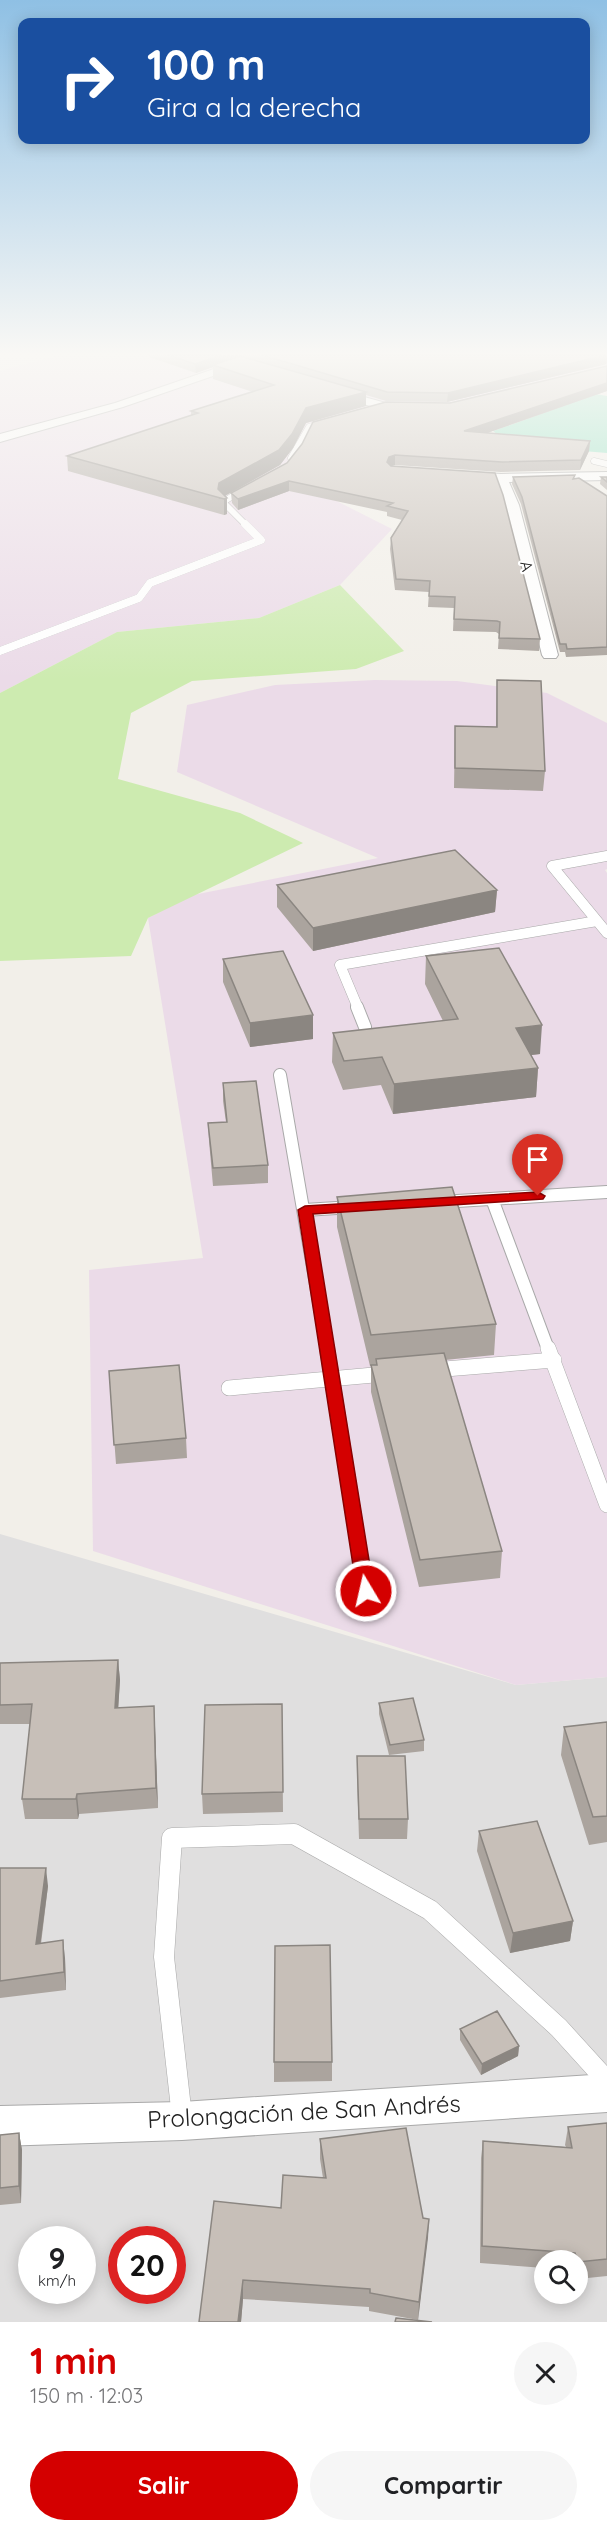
<!DOCTYPE html>
<html lang="es">
<meta charset="utf-8">
<style>
body{margin:0;font-family:Quicksand,sans-serif;background:#f6f6f6;color:#202124;height:100vh;display:flex;flex-direction:column;font-size:22px;white-space:nowrap}
*{box-sizing:border-box;margin:0}
p{font-size:20px;color:#757577}
.icon{flex:none;width:33px;height:33px;fill:none;stroke:currentColor;stroke-width:2;stroke-linecap:round;stroke-linejoin:round}
.map{position:relative;height:2322px;overflow:hidden}
.panel{display:flex;flex-direction:column;background:#fff;flex:1}
.panel>*{flex:none}
.top-card{position:absolute;left:18px;top:18px;width:572px;height:126px;border-radius:12px;box-shadow:0 3px 15px #0003;background:#1a4fa0;color:#fff;overflow:hidden}
.tools{position:absolute;left:534px;top:2250px;display:grid;gap:12px}
.tools a{display:grid;place-items:center;width:54px;height:54px;border-radius:50%;background:#fff;box-shadow:0 3px 15px #0003;font-size:30px}
.speed{position:absolute;left:18px;top:2226px;display:flex;gap:12px;font-size:30px;font-weight:700;text-align:center}
.speed>*{display:grid;place-content:center;width:78px;height:78px;border-radius:50%;background:#fff;box-shadow:0 3px 15px #0003;line-height:1}
.speed small{font-size:15px;font-weight:400}
.speed .limit{border:9px solid #d22;background:#fff;color:#111}
.pin{position:absolute;display:grid;place-items:center;width:51px;height:51px;color:#fff;margin:-62px -26px;border-radius:50% 50% 50% 0;rotate:-45deg;box-shadow:0 0 6px #0007}
.pin .icon{rotate:45deg}
.me{position:absolute;width:66px;margin:-33px;rotate:351deg;stroke-linejoin:round;filter:drop-shadow(0 0 4px #0008)}
.turn{display:flex;align-items:center;gap:21px;height:126px;padding:0 30px;font-size:27px}
.turn .icon{width:78px;height:78px;stroke-width:2.5}
.turn b{display:block;font-size:42px;line-height:51px}
.round{display:grid;place-items:center;flex:none;width:63px;height:63px;border-radius:32px;background:#f6f6f6}
.headline{display:flex;align-items:center;justify-content:space-between;height:102px;padding:0 30px}
h1{font-size:36px;font-weight:700;line-height:45px;color:#d40000}
.primary-button{display:flex;gap:12px;margin-top:auto;padding:12px 30px}
.primary-button a{flex:1;height:69px;border-radius:36px;background:#d40000;color:#fff;font-size:24px;font-weight:700;line-height:69px;text-align:center}
.primary-button a+a{background:#f6f6f6;color:#202124}
.map>svg:first-child{display:block}
.residential{fill:#e0dfdf;fill-rule:evenodd}
.industrial{fill:#ebdbe8}
.grass{fill:#cdebb0}
.pitch{fill:#88e0be}
.lines{fill:none;stroke-linecap:round;stroke-linejoin:round}
.service-far5-casing{stroke:#a9a9a9;stroke-width:7}
.service-far4-casing{stroke:#a9a9a9;stroke-width:8}
.service-far3-casing{stroke:#a9a9a9;stroke-width:11}
.service-far2-casing{stroke:#a9a9a9;stroke-width:14}
.service-far1-casing{stroke:#a9a9a9;stroke-width:16}
.service-casing{stroke:#a9a9a9;stroke-width:21}
.minor-casing{stroke:#a9a9a9;stroke-width:2}
.service-far5{stroke:#fff;stroke-width:6}
.service-far4{stroke:#fff;stroke-width:8}
.service-far3{stroke:#fff;stroke-width:10}
.service-far2{stroke:#fff;stroke-width:12}
.service-far1{stroke:#fff;stroke-width:15}
.service{stroke:#fff;stroke-width:20}
.minor{fill:#fff;fill-rule:evenodd}
.wall{fill:#aba49e}
.shaded-wall{fill:#8b8681}
.building{fill:#c7bfb8;stroke:#8b8681;stroke-width:1.5}
.route{fill:#d40000;stroke:#8a0000;stroke-width:1.5}
.labels{text-anchor:middle;stroke-width:4.5;stroke-linejoin:round;paint-order:stroke}
.far-street-label{font-size:16px;fill:#222;stroke:#fff}
.near-street-label{font-size:24px;fill:#222;stroke:#fff}
</style>
<div class="map">
<svg width="607" height="2322" viewBox="0 0 607 2322">
<rect width="100%" height="100%" fill="#f2efe9"/>
<path class="residential" d="M0,1534l516,151 91,-8v645h-607zM32,2240h50v50h-50zM122,2240h50v50h-50zM544,2260h34v34h-34z"/>
<path class="industrial" d="M59,355h548v16l-324,103 109,55 -52,56 -81,33 -142,14 -117,61v-322z
M375,680l82,1 90,12 60,30v146l-2,1 2,3v804l-91,8 -423,-134 -4,-281 114,-12 -55,-340 45,-23 185,-37 -201,-86 10,-67 88,-20z"/>
<path class="grass" d="M340,585l64,66 -48,18 -164,12 -61,32 -13,66 122,34 63,30 -155,75 -17,38 -131,5v-268l117,-61 142,-14z"/>
<path class="pitch" d="M579,391l28,5v57l-96,-8 -18,-14 45,-16z"/>
<g class="lines">
<defs>
<path id="service-far5" d="M291,458l18,-31 17,-5
M594,461l13,3
M244,489l-21,13 23,23"/>
<path id="service-far4" d="M0,651l139,-53 11,-15 111,-43 -16,-16"/>
<path id="service-far3" d="M607,856l-55,10 55,67
M358,1008l-18,-43 257,-44"/>
<path id="service-far2" d="M357,1007l8,20
M280,1075l47,274
M492,1199l56,150
M441,1202l166,-10
M305,1210l47,-3"/>
<path id="service-far1" d="M327,1348l39,243
M548,1348l59,157
M433,1370l121,-10
M229,1388l156,-14"/>
<path id="service" d="M182,2117l-18,-160 8,-119 122,-4 136,76 129,118 48,53"/>
<path id="minor" d="M240,360l8,3v4h-9l-116,40 -123,35v-8l115,-31z
M335,389l51,14 23,2 6,3c-14,11 -67,-9 -84,-14v-4z
M465,472l36,2 106,-2v8l-98,2 10,23 39,150 -2,3h-12l-2,-3 -37,-150 -9,-23 -35,-3 -2,-3z
M607,2074v38l-425,28 -182,6v-40l182,-4z"/>
</defs>
<use href="#service-far5" class="service-far5-casing"/>
<use href="#service-far4" class="service-far4-casing"/>
<use href="#service-far3" class="service-far3-casing"/>
<use href="#service-far2" class="service-far2-casing"/>
<use href="#service-far1" class="service-far1-casing"/>
<use href="#service" class="service-casing"/>
<use href="#minor" class="minor-casing"/>
<use href="#service-far5" class="service-far5"/>
<use href="#service-far4" class="service-far4"/>
<use href="#service-far3" class="service-far3"/>
<use href="#service-far2" class="service-far2"/>
<use href="#service-far1" class="service-far1"/>
<use href="#service" class="service"/>
<use href="#minor" class="minor"/>
</g>
<path class="wall" d="M149,355h458v9l-160,38 -61,-1 -20,-6v11l-60,17 -13,25 -13,17 -55,31 2,18 -3,1 -156,-44 -1,-15 124,-40v-5l62,-19 -40,-13v-12l-17,6 -47,-16z
M607,366v25l-120,42 103,8 -1,10 -9,19 -79,2 -106,-7 -4,1 149,173 -1,12 -41,-2 1,-15 -3,-2 -43,-1 1,-23 -26,-1 1,-15 -34,-2 -5,-41 1,-11 11,-18 -15,-4v-4l-98,-21 -51,19 -6,-7 -1,-10 219,-90z
M575,475l-1,3 33,18v159l-41,2 -1,-5h-5l-39,-148 -9,-20 1,-7z
M601,477h6v13l-7,-6z
M497,680l48,91 -2,20 -89,-3 1,-62 41,1z
M277,885l220,5 -2,22 -182,39 -36,-44z
M426,956l114,98 -9,1 7,13 -2,29 -143,17 -12,-29 -38,5 -11,-28 1,-29 110,-12 -18,-37z
M223,959l90,80 -63,8 -27,-65z
M223,1083l45,82v18l-55,3 -4,-45 -1,-18 18,-1 -3,-21z
M337,1197l159,127 -2,31 -49,5 57,191 -2,27 -81,9 -48,-195v-26h-1l-33,-139z
M109,1371l77,67 1,20 -71,6z
M118,1660l2,20 -2,28 36,-2 4,102 -79,6 -1,5h-53l-3,-20 8,-75h-30v-61z
M379,1703l45,37v11l-35,4 -10,-41z
M282,1704l1,108 -80,2 -1,-20z
M607,1722v120l-18,3 -28,-90 3,-28z
M357,1756l51,63 -1,20h-48l-2,-63z
M479,1831l94,90 -3,20 -60,12 -33,-102z
M0,1868l48,18 -7,58 24,14 1,32 -66,8z
M460,2029l59,17 -1,10 -37,19 -21,-35z
M274,2062h58v19l-58,1z
M607,2123v153l-29,3v-19h-34v8l-64,-5 1,-105 2,-17 83,6 -1,-2 3,-18z
M19,2133l3,17 -1,53 -21,2v-70z
M320,2139l103,79 6,1 -11,101 -49,-9v-4l-126,-8 -2,23h-42l82,-114 42,-30 -3,-19z"/>
<path class="shaded-wall" d="M222,355h19v3l-28,7v2l-17,6 -1,-9z
M607,355l-1,9 -159,38 1,-9z
M607,383v8l-143,50v-10z
M366,392v14l-60,17 -13,25 -13,17 -61,34 -1,-10 1,-6 87,-75z
M590,441l-1,10 -9,19 1,-10z
M395,455v10l-6,2 -2,-5 2,-5z
M289,481v10l-51,19v-11z
M227,498v16l-3,1v-16z
M497,890l-2,22 -182,39v-23z
M313,1015v24l-63,8v-24z
M542,1025l-2,29 -26,3 2,-29z
M538,1068l-2,29 -143,17 1,-30z
M118,1660l2,20 -3,48 -2,-20z
M154,1706l1,20 3,82 -2,-20z
M77,1794l2,20 -1,5 -2,-20z
M46,1868l2,18 -10,76 -2,-18z
M573,1921l-3,20 -60,12 3,-20z
M63,1940l2,18 1,32 -2,-18z
M519,2046l-1,10 -37,19 1,-11z
M19,2133l3,17 -1,53 -2,-17z
M429,2219l-1,19 -10,83 1,-19z
M243,2280v19l-2,23h-3z"/>
<path class="building" d="M168,355h54l-27,9z
M262,355h344l-158,38 -61,-1z
M240,356l126,36 -60,16 -14,26 -13,16 -60,33 -1,6 9,9 -3,1 -157,-43 131,-43 -7,-2 83,-26 -61,-20z
M607,366v17l-143,48 126,10 -9,19 -79,2 -107,-7 -6,2 -2,5 4,4 104,7 8,22 37,144 -41,-1 1,-16 -3,-1 -43,-2 1,-22 -26,-1 1,-15 -34,-2 -5,-41 17,-27 -21,-5 6,-3 -104,-22 -51,18 -7,-6 56,-30 15,-19 11,-22 73,-20 64,1z
M575,475l-2,4 6,-1 28,18v151l-40,2 -1,-5h-6l-38,-147 -9,-20z
M601,477h6v5z
M497,680l44,1 4,90 -90,-3v-42l42,1z
M455,850l42,40 -184,38 -36,-43z
M499,948l43,77 -26,3 22,40 -144,16 -12,-27 -38,4 -11,-28 125,-14 -32,-63z
M283,951l30,64 -63,8 -27,-64z
M256,1081l12,84 -55,3 -5,-45 19,-1 -4,-39z
M452,1187l44,137 -125,11 -34,-138z
M444,1353l58,198 -82,9 -49,-195h6l-1,-6z
M179,1365l7,73 -72,7 -5,-74z
M118,1660l-3,48 39,-2 2,82 -79,6 -1,5h-54l10,-95 -32,1v-42z
M413,1698l11,42 -34,5 -11,-42z
M282,1704l1,88 -81,2 3,-89z
M607,1722v94l-14,1 -29,-90z
M357,1756h48l3,63h-49z
M537,1821l36,100 -60,12 -34,-102z
M0,1868h46l-10,76 27,-4 1,32 -64,9z
M330,1945l2,117h-58l1,-116z
M497,2011l22,35 -37,18 -22,-35z
M607,2123v136l-29,3 -3,-9 -93,-7 1,-105 89,7 -4,-21z
M406,2128l17,90 6,1 -10,83 -49,-9v-4l-127,-9 -5,42h-39l15,-121 67,7 2,-33 43,3 -6,-39z
M19,2133v53l-19,2v-53z
M396,2318l36,4h-37z"/>
<linearGradient id="sky" x2="0" y2="1"><stop stop-color="#8fc0e4"/><stop offset="0.52" stop-color="#f9f8f5"/><stop offset="1" stop-color="#f9f8f5" stop-opacity="0"/></linearGradient>
<rect width="607" height="680" fill="url(#sky)"/>
<path class="route" d="M538,1192l7,4 -2,3 -230,15 61,377 -2,5 -6,2 -7,-2 -2,-5 -59,-381 7,-4z"/>
<g class="labels">
<g class="far-street-label">
<text transform="translate(527 566) rotate(76)" y="6">A</text>
</g>
<g class="near-street-label">
<text transform="translate(304 2112) rotate(-3)" y="8">Prolongación de San Andrés</text>
</g>
</g>
</svg>
<div class="tools">
<a><svg class="icon" aria-label="search" viewBox="0 0 24 24"><circle cx="10" cy="10" r="6"/><path d="M15 15l6 6"/></svg></a>
</div>
<div class="speed"><div>9<small>km/h</small></div><div class="limit">20</div></div>
<div class="pin" style="left:538px;top:1196px;background:#d93025"><svg class="icon" aria-label="arrive" viewBox="0 0 24 24"><path d="M6 21V4h12l-3 4 3 4H6"/></svg></div>
<svg class="me" style="left:366px;top:1591px" viewBox="-20 -20 40 40"><circle r="17" fill="#d40000" stroke="#fff" stroke-width="3"/><path d="M0-11L8 9 0 5-8 9z" fill="#fff"/></svg>
<div class="top-card">
<div class="turn"><svg class="icon" aria-label="right" viewBox="0 0 24 24"><path d="M7 20v-9h11M14 6l5 5-5 5"/></svg><div><b>100 m</b>Gira a la derecha</div></div>
</div>
</div>
<section class="panel">
<div class="headline"><div><h1>1 min</h1><p>150 m · 12:03</p></div><a class="round"><svg class="icon" aria-label="close" viewBox="0 0 24 24"><path d="M6 6l12 12M18 6L6 18"/></svg></a></div>
<div class="primary-button"><a>Salir</a><a>Compartir</a></div>
</section>
